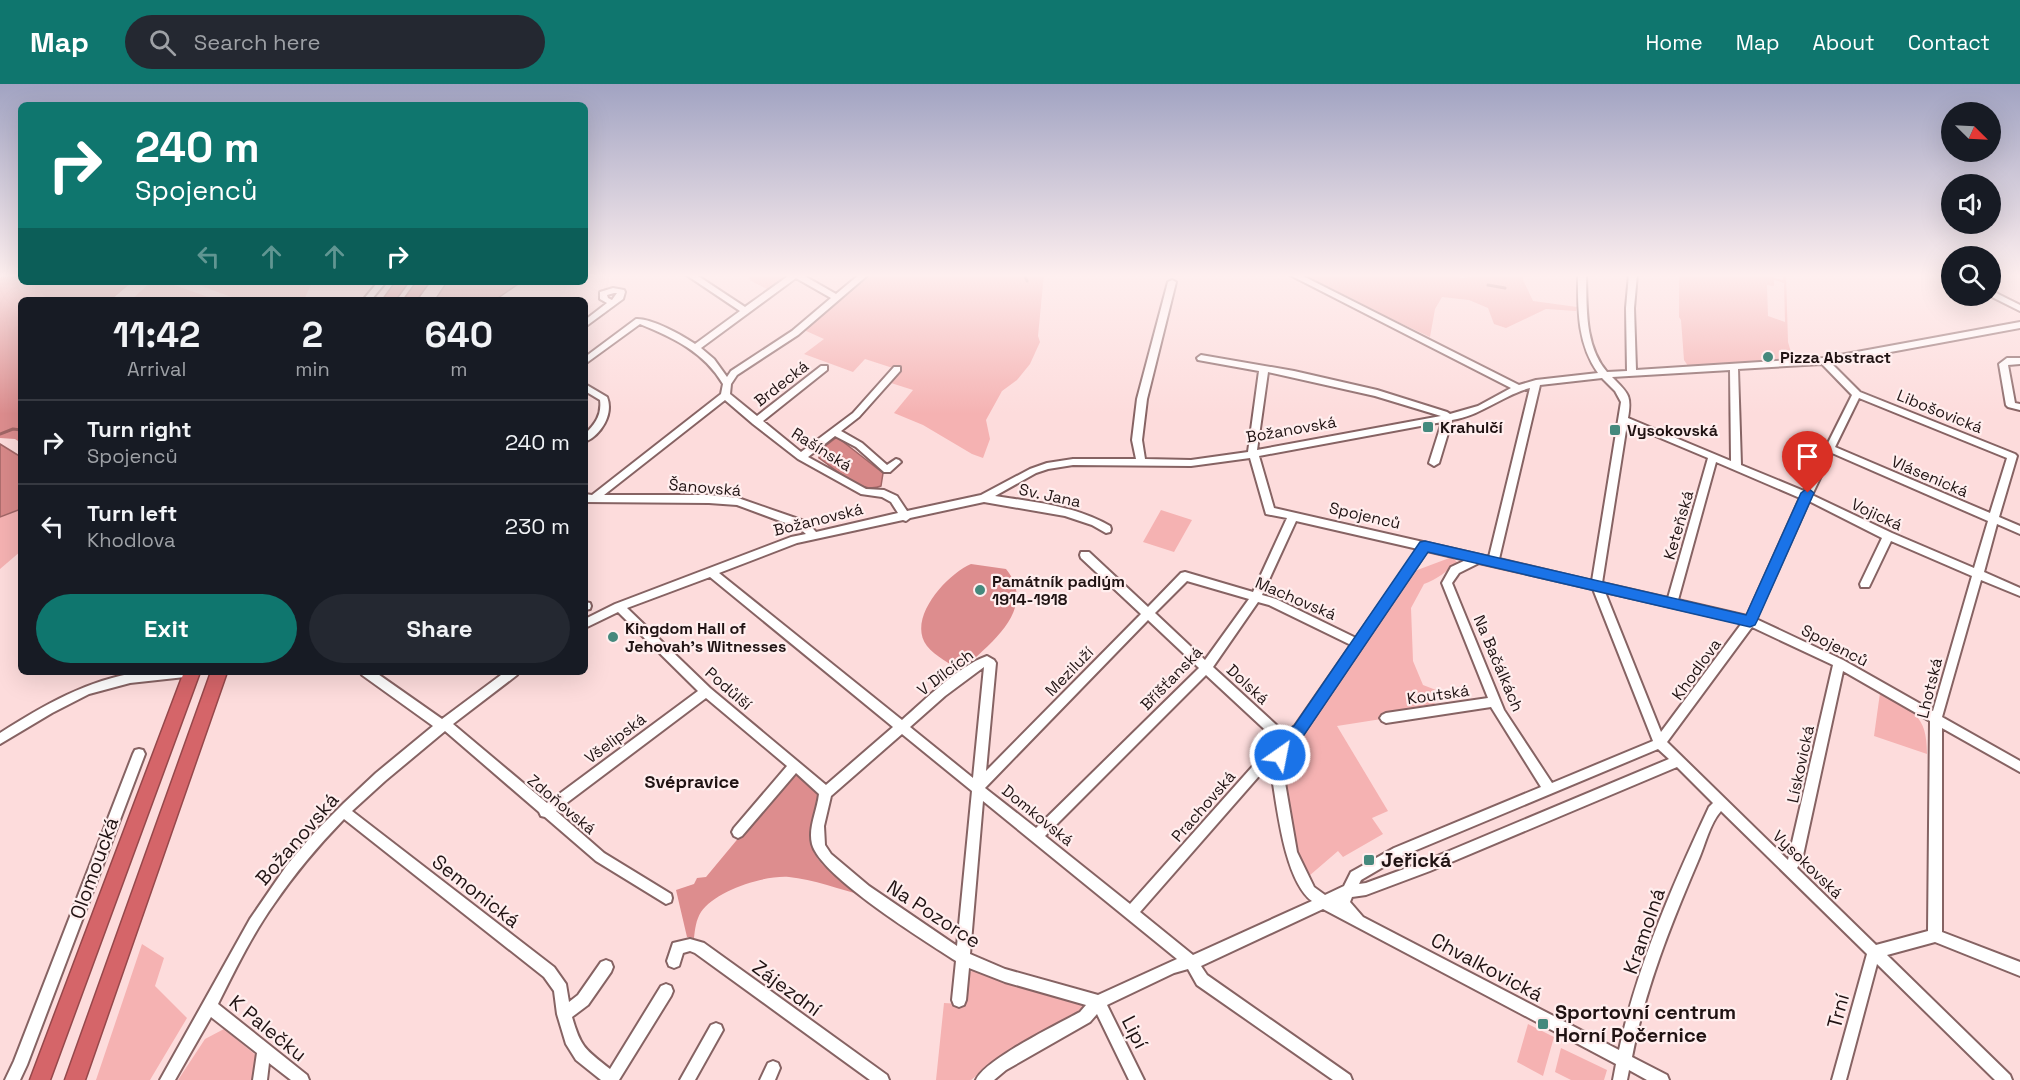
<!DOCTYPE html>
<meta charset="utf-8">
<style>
body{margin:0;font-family:"Space Grotesk",sans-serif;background:#242831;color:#f1f3f6;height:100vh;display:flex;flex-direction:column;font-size:22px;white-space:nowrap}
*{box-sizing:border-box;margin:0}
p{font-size:20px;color:#9ea1a6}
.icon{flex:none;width:33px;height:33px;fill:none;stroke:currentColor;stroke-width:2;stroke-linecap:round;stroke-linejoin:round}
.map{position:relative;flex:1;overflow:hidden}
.details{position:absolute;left:18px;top:213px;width:570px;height:378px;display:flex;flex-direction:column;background:#171b24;border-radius:9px;box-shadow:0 6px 24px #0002}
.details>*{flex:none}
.hud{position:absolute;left:18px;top:18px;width:570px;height:183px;border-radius:9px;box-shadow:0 6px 24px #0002;background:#0f766e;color:#fff;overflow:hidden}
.needle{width:39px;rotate:114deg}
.fabs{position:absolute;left:1941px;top:18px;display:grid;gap:12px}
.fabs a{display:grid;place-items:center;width:60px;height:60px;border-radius:50%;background:#171b24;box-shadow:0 6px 24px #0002;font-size:30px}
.pin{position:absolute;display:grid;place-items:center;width:51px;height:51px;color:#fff;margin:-62px -26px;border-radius:50% 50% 50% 0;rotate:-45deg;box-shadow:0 0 6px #0007}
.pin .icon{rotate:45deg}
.me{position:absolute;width:66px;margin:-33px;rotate:33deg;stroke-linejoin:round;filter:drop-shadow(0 0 4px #0008)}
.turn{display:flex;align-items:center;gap:21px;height:126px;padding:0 18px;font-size:27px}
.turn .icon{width:78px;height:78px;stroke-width:2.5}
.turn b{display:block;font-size:42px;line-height:51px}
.lanes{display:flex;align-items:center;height:57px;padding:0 18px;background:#0003;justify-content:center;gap:30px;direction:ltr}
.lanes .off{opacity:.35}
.eta{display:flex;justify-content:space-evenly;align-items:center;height:102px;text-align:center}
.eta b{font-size:36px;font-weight:600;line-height:42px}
.button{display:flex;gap:12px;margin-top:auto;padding:12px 18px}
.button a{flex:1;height:69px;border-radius:36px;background:#0f766e;color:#fff;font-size:24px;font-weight:600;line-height:69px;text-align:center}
.button a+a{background:#242831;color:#f1f3f6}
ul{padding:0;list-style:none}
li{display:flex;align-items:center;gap:18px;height:84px;padding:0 18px;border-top:2px solid #363941}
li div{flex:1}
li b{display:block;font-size:22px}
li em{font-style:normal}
header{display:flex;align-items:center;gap:36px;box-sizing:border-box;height:84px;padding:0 30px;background:#0f766e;color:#fff}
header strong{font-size:28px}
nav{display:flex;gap:33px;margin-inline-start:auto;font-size:21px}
.search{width:420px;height:54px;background:#242831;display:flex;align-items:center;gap:15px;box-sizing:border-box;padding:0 21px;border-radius:33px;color:#9ea1a6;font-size:22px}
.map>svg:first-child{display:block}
.green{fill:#f5b2b2;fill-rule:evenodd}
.forest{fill:#dd8d8e}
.water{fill:#d88989;stroke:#a16666;stroke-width:1.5}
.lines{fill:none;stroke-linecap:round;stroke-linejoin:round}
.stream{stroke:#a16666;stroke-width:3}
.minor-casing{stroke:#866363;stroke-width:4}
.highway-casing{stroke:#96484b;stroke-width:3}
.minor{fill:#fff;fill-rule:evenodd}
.highway{fill:#d56569;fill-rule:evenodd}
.route{fill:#1a73e8;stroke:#114b97;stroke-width:1.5}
.poi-dot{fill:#45897d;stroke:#fee;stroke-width:2}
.labels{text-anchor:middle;stroke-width:4.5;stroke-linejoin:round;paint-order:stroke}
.poi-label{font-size:16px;font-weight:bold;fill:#201313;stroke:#fee;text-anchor:start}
.street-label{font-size:16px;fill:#201313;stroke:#fee}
.neighbourhood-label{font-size:18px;font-weight:bold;fill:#201313;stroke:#fee}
.near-street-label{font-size:20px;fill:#201313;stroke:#fee}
.near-poi-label{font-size:20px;font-weight:bold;fill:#201313;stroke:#fee;text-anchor:start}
</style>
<header>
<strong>Map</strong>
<div class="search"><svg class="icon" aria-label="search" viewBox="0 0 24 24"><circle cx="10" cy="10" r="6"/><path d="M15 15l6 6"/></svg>Search here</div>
<nav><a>Home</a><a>Map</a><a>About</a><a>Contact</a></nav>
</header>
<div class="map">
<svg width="2020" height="996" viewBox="0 0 2020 996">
<rect width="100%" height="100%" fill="#fddcdc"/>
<path class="green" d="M747,190h42l-22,15 -16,-8z
M869,190h175l-6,62 2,6 -10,22 -13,16 -15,11 -16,29 4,19 -7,19 -11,-4 -49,-29 -29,-12 19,-23 -22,-7 8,-13 -34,-11 -12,13 -49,-18 20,-15 -20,-9z
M1302,190h146l13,4 16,-1v-3h45l1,6 10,21 44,6 -1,4 -30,-2 -40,19 -12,-4 -6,-16 -19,-8 -27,-3 -7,12 -5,28 -130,-61z
M1679,190h94l1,4 9,2v-6h3l2,68 5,17 -105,7 -4,-6 -3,-40 -2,-3zM1774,196l10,3 1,39 -17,-6 -1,-31 7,1z
M151,198l20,2 46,16h-86z
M191,198h121l-8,18h-65z
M21,425v42l-21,18v-52z
M1161,426l31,10 -18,32 -31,-10z
M1452,473l6,6c-12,8 -20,16 -34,21l-13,24 2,53 10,24 13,5 4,8 -14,14 -89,14 51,85 -16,7 11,16 -40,23 -5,-6 -29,25 -15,-23 -11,-85 6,-22 11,-8 58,-90 54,-76z
M1880,609c32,19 47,20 47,61l-53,-18z
M142,860l22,14 -9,28 32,32 -37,62h-54z
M974,886l109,33 1,3 -3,7 -81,44 -29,23h-35l8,-77 17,1 5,-30z
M1528,940l26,13 -11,39 -26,-14z
M224,945l34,28 -4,23h-76l27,-41z
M1561,964l46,22 -3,10h-33l-16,-8z"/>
<path class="forest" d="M0,190h21v8h111l-21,18h-90v143l-6,-4 -15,-1z
M971,480l35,5c33,41 -18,76 -45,102 -10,-7 -26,-15 -34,-25 -21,-27 20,-72 44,-82z
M795,686c7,6 16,11 22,17 11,13 -11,45 -4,63 8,20 36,34 52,46 -23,-6 -53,-17 -76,-19 -25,-2 -74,14 -88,35 -5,8 -6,17 -7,26l-7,-1 -11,-47 18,-6 3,-6 9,-1z"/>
<path class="water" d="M447,198h74l-26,18h-60z
M837,353l46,36 -2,13c-20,9 -46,-17 -62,-28v-7z
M0,360l21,13v52l-21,8z"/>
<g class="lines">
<path class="stream" d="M1024,190l3,7
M1488,201l17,3
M0,350l13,-5 8,1"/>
<defs>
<path id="minor" d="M685,190h10l50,33 46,-33h10l35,20 24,-20h9l-71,61 -61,40 -6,9 -1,10 27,22 64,-50h6v4l-64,51 38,31 52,-39 41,-46h6v4l-41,46 -18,14 21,12 25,22 9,-6 3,1 2,2 -11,10h-6l-28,-25 -21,-11 -27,21 58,32 18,1 13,6 10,15 74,-16 49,-26 17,-6 26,-4h63l-4,-19 5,-41 31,-117 4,-2 4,2 -29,117 -5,41 3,19 46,1 57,-8 11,-81 -61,-11 -1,-2 4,-3 93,16 83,19 70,22 3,2 28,-8 33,-18 -223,-114h11l220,111 17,-5 62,-7c-21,-30 -20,-63 -20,-99h8c1,33 -2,71 21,98l20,-1 -1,-63 3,-34h8l-3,34 2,62 188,-12 196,-36v6l-189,35 29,29 155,62 2,2 -18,61 21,9v8l-23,-10 -13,48 36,16v8l-39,-16 -39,137 78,44v11l-78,-44v204l78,30v14l-85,-34 -48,13 123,120 2,5h-17l-118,-116 -31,116h-14l35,-126 -146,-143c-11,12 -16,34 -23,50 -27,63 -53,128 -66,196l35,18 2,5h-22l-18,-10 -2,10h-14l3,-16 -293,-155 -122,57 6,9 143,100 2,5h-19l-136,-95 -9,-16 -14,4 -67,32 37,75h-15l-32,-66 -7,8 -84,48 -12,10h-18c8,-20 82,-56 104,-68l6,-7 -81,-23 -36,-14 -3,32 -2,5 -5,2 -5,-2 -2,-5 4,-39c-31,-20 -136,-85 -144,-117 -4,-16 5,-33 7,-50l-23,-21 -54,63 -4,2 -4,-2 -2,-4 2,-4 53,-62 -81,-68 -150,113 48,42 67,41 1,4 -1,4 -5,2 -70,-43 -51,-44 -4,-1 -2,-4 -94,-81 -60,50 -33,30 202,156 12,17 3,18 9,-7 23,-33 5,-2 5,2 2,5 -2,5 -23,33 -16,12c9,31 13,32 38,52l51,-83 5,-2 5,2 2,5 -2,5 -52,84h-18l-25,-20 -10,-16 -9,-30 -3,-23 -10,-14 -200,-158c-26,27 -49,54 -70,85 -22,31 -39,66 -56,100l89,71 2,5h-18l-22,-17 -2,17h-14l4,-27 -46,-36 -36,63h-15l90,-161 37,-54 27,-32 30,-30 32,-30 57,-47 -71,-51 -2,-3h15l67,47 63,-47h14l-2,3 -64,49 94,79 151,-112 -80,-79 -33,16v-9l30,-15 176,-67 15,-3 -7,-6 -62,-23 -28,-2 -124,-1v-8l7,1 129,-101 2,-10c-19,-32 -49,-46 -83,-60l-55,40v-7l51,-38c15,-1 46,16 59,25l45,-33zM796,194l35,20 -39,33 -61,40 -4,6 -13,-18 -13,-11zM1822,280l30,31 -48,96 -63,-26 -3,-96zM1730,286l1,91 -103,-43c4,-23 0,-25 -16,-41zM1268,288l107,24 66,20 -184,34zM1602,294l13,13 6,11 -29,179 -93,-22 41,-174zM1530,304l-41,169 -215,-49 -15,-52 183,-34 -13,41 5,3 5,-3 13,-43c30,-5 51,-25 78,-32zM1859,314l148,60 -17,55 -155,-66zM725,316l28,24 45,35 63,35 21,3 9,5 7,11 -82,19 -9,-10 -69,-24 -29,-3h-105zM1627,340l81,34 -40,140 -66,-15zM1832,369l156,68 -14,47 -82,-35 -80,-38zM1250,374l16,56 21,4 -34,74 -68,-20 -4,1 -33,34 -59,-55h-8l-1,3 1,3 60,56 -155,157 10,-108 -2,-3 -7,-4c-29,10 -62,44 -85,64l-183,-147 78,-30 106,-23 3,1 4,-3 74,-16 81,14 27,9 14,8 4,-1 1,-3 -1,-3c-34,-20 -76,-24 -115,-30l41,-23 12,-4 25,-4 118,1zM1716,378l84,36 -53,118 -69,-16zM1809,417l73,37 -22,46 1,3h8l22,-46 81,35 -39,135 -90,-51 -87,-41zM1296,437l122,28 -62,89 -80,-39 -14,-4zM1427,467l39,9 -15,7 -9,16 46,115 -102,15 -4,2 -2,3 2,3 4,2 105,-16 50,80 -147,61 -43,24 -7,14 -19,9 -11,-8 -17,-35 -14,-81 6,-28 14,-9zM1479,479l114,26 60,152 -101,42 -48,-73 -52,-127 7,-10zM710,493l183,150 -67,58 -116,-97 -83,-80zM1187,497l62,18 -44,61 -50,-47zM1605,508l137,31 -81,109zM1258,518l11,3 82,40 -56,81 -10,7 -72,-66zM1148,536l51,48 -163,160 -51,-40zM1752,543l81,38 -45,195 -121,-118zM984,583l-11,111 -63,-51 35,-31zM1843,587l87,50 -2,210 -52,14 -79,-77 5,-8zM1206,591l70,65 -146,164 -85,-68zM902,650l70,57 -15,155 -88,-60 -38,-32 -6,-9 -1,-19 7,-30zM1658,665l11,10 -246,103 -57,21 -7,1 2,-4 41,-24zM1273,676l-2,11c6,34 13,109 41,130l-119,54 -53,-43zM1677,683l36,36 -4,4c-36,77 -72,159 -90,243l-256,-133 -13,-15 2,-5 14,-2 64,-24zM983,717l194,158 -79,36 -93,-26 -35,-15z
M378,198h8l-15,18h-8z
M613,204l11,2 1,2 -2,7 -38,28v-7l22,-17 -7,-4v-7zM614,209h3l-5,7 -4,-2 -1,-3z
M1990,206l30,15v6l-30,-15z
M2007,274h13v6l-12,1 7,38 5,1v6l-12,-3 -2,-2 -7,-41z
M585,300l22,13c7,17 -6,38 -22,45v-8c10,-10 17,-19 15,-34l-15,-9z
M585,518l5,1 1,3 -1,3 -5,1z
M140,588h51l-2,3 -4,2 -55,6 -41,11 -37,19 -52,31v-11c44,-28 87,-53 140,-61z
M139,665l4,1 2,4 -118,311 -7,15h-15l9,-19 119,-307 2,-4z
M690,855l14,4 183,132 2,5h-19l-175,-127 -5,-2 -7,2 -4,13 -5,2 -5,-2 -2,-5 6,-18z
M716,939l5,2 2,5 -28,50h-15l31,-55z
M773,977l5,2 2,5 -5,12h-15l8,-17z"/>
<path id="highway" d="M396,198h12l-13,18h-12z
M417,198h12l-13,18h-12z
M184,588h16l-150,408h-20z
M211,588h16l-142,408h-20z"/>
</defs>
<use href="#minor" class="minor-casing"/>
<use href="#highway" class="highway-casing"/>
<use href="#minor" class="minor"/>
<use href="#highway" class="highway"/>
</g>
<linearGradient id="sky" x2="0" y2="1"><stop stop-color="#a1a3c2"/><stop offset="0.58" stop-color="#feefef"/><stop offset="1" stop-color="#feefef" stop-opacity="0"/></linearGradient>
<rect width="2020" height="330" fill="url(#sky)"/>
<path class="route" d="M1808,404l6,5 -57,128 -2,4 -5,2 -322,-75 -124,183 -14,8 -4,17 -6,2 -5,-2 -2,-5 5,-20 16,-9 126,-184 5,-1 321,74 55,-122z"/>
<g class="poi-dot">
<circle cx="1768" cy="273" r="6"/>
<rect x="1422" y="337" width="12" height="12" rx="3"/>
<rect x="1609" y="340" width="12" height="12" rx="3"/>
<circle cx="980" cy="506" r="6"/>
<circle cx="613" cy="553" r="6"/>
<rect x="1363" y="770" width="12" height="12" rx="3"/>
<rect x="1537" y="934" width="12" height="12" rx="3"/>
</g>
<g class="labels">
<g class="poi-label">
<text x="1780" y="279">Pizza Abstract</text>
<text x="1440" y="349">Krahulčí</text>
<text x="1627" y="352">Vysokovská</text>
<text x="992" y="503">Památník padlým<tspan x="992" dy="18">1914-1918</tspan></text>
<text x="625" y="550">Kingdom Hall of<tspan x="625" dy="18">Jehovah's Witnesses</tspan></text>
</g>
<g class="street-label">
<text transform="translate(781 299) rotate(-38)" y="6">Brdecká</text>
<text transform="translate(1940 327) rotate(22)" y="6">Libošovická</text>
<text transform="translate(1291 345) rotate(-10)" y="6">Božanovská</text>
<text transform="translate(822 365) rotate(32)" y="6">Rašínská</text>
<text transform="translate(1930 392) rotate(23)" y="6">Vlásenická</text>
<text transform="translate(705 403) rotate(5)" y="6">Šanovská</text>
<text transform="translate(1050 411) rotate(12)" y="6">Sv. Jana</text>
<text transform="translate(1877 430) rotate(25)" y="6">Vojická</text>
<text transform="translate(1365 431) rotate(13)" y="6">Spojenců</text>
<text transform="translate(818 435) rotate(-14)" y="6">Božanovská</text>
<text transform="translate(1678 441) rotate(-74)" y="6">Keteňská</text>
<text transform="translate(1296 514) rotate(23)" y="6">Machovská</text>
<text transform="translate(1835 561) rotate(27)" y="6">Spojenců</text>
<text transform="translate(1499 579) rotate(67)" y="6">Na Bačálkách</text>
<text transform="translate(1696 585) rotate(-54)" y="6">Khodlova</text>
<text transform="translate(1069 587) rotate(-46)" y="6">Meziluží</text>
<text transform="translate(945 588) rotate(-37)" y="6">V Dílcích</text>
<text transform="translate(1171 594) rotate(-46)" y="6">Bříšťanská</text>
<text transform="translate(1248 600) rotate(43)" y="6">Dolská</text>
<text transform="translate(729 604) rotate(41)" y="6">Podůlší</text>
<text transform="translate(1929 604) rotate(-76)" y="6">Lhotská</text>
<text transform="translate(1438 610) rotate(-8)" y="6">Koutská</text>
<text transform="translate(615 654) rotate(-37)" y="6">Všelipská</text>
<text transform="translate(1800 680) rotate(-78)" y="6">Lískovická</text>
<text transform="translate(562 720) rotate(40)" y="6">Zdoňovská</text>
<text transform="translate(1203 722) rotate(-49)" y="6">Prachovská</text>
<text transform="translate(1038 731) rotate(39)" y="6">Domkovská</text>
<text transform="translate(1808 780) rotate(44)" y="6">Vysokovská</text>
</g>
<g class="neighbourhood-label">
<text x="692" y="704">Svépravice</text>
</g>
<g class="near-street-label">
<text transform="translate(297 755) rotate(-49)" y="7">Božanovská</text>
<text transform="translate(94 784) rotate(-70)" y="7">Olomoucká</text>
<text transform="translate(476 807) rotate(38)" y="7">Semonická</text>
<text transform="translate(934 830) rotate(33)" y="7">Na Pozorce</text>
<text transform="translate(1644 847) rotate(-71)" y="7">Kramolná</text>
<text transform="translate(1487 883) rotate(28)" y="7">Chvalkovická</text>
<text transform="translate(787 904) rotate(36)" y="7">Zájezdní</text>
<text transform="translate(1838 927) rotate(-75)" y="7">Trní</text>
<text transform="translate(268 944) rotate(39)" y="7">K Palečku</text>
<text transform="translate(1135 948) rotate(63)" y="7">Lipí</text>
</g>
<g class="near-poi-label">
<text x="1381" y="783">Jeřická</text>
<text x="1555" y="935">Sportovní centrum<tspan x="1555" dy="23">Horní Počernice</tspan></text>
</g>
</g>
</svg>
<div class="fabs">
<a><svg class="needle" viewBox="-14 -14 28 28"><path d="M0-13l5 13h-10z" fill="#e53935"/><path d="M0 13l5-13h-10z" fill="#9ea1a6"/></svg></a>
<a><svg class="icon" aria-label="sound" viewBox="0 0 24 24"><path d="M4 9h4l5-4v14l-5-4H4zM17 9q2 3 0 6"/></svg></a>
<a><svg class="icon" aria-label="search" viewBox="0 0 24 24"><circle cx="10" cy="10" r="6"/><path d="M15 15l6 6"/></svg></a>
</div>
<div class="pin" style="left:1808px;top:409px;background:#d93025"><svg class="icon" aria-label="arrive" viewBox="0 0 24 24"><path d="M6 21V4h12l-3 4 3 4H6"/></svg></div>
<svg class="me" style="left:1280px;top:671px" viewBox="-20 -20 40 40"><circle r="17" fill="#1a73e8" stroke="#fff" stroke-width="3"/><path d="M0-11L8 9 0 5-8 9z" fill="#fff"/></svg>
<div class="hud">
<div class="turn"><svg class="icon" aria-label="right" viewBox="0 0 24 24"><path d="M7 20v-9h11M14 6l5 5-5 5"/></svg><div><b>240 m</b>Spojenců</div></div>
<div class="lanes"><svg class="icon off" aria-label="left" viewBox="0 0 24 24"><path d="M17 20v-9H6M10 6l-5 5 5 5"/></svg><svg class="icon off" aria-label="ahead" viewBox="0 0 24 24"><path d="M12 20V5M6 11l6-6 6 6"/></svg><svg class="icon off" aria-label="ahead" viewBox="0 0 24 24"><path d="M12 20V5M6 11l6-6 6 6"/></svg><svg class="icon" aria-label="right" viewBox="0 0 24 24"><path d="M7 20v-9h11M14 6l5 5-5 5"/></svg></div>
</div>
<section class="details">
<div class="eta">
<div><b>11:42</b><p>Arrival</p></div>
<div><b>2</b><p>min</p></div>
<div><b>640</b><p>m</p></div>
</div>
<ul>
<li><svg class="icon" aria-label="right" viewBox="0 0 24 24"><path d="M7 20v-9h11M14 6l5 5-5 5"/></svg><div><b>Turn right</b><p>Spojenců</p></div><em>240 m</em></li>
<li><svg class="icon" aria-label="left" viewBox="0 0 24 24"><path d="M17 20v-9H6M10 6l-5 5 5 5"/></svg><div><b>Turn left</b><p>Khodlova</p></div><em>230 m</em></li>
</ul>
<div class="button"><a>Exit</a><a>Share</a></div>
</section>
</div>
